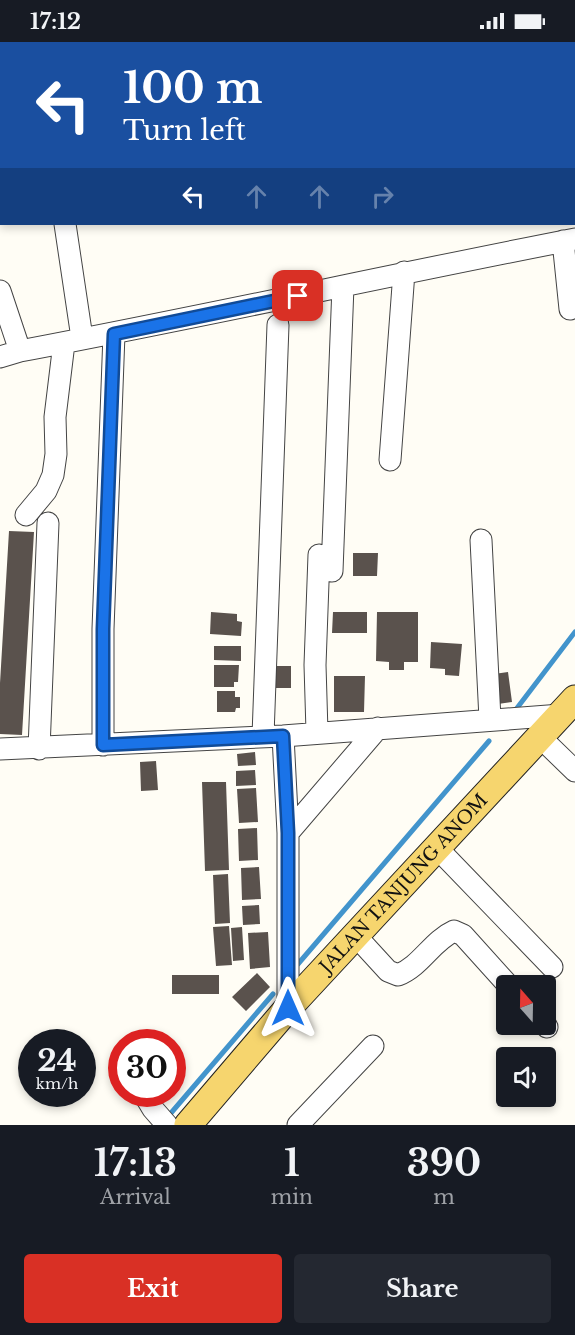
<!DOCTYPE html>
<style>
body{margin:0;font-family:"Libre Baskerville",serif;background:#242831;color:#f1f3f6;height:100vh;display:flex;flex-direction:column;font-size:22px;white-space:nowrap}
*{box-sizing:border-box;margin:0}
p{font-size:20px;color:#9ea1a6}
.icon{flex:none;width:33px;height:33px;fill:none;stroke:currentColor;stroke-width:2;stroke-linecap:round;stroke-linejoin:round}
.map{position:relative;height:1083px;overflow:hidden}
.side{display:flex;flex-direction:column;background:#171b24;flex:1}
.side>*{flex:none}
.banner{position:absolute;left:0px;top:0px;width:576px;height:183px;box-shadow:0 3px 9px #0003;background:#1a4fa0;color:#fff;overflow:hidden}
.needle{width:39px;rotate:340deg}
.controls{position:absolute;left:496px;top:933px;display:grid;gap:12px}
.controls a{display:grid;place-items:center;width:60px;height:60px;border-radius:6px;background:#171b24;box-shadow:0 3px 9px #0003;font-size:30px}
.speed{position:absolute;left:18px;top:987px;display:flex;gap:12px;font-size:30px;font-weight:700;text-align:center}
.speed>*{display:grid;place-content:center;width:78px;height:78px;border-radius:50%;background:#171b24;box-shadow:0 3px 9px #0003;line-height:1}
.speed small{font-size:15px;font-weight:400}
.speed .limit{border:9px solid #d22;background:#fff;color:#111}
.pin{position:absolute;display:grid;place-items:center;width:51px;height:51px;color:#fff;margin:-26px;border-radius:12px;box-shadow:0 3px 9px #0006}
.me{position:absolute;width:66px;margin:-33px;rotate:0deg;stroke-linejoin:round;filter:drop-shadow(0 0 4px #0008)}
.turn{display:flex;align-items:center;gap:21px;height:126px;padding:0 24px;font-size:27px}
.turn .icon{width:78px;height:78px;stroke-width:2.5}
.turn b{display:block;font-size:42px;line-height:51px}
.lanes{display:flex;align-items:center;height:57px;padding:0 24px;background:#0003;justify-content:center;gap:30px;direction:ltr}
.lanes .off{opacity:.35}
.eta{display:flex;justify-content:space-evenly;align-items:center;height:102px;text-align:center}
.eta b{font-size:36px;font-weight:700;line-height:42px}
.primary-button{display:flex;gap:12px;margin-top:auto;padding:12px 24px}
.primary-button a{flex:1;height:69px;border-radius:6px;background:#d93025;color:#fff;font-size:24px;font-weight:700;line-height:69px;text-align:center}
.primary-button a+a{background:#242831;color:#f1f3f6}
.status{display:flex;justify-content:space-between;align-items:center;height:42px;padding:0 30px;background:#171b24;direction:ltr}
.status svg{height:16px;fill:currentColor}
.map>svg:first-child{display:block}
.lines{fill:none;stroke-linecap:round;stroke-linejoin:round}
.stream{stroke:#4294cc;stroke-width:5}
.building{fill:#5a524d}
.minor-casing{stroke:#444;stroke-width:23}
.major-casing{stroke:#222;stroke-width:29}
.minor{stroke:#fff;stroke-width:21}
.major{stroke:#f6d56e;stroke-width:27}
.route-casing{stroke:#114b97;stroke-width:15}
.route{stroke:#1a73e8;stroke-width:10}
.labels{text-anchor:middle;stroke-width:6;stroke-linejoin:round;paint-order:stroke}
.street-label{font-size:18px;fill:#111;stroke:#fff}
</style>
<div class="status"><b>17:12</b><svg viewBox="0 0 49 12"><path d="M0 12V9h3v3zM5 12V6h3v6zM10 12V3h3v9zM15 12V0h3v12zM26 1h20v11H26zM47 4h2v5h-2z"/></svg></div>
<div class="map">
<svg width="575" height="1083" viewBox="0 0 575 1083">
<rect width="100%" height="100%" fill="#fffdf5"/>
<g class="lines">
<path class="stream" d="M514,670l61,-80
M298,922l191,-223
M171,1071l102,-119"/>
</g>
<path class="building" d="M9,489l25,1 -12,203 -22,-1v-51z
M353,511h25l-1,23h-24z
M211,570l26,2v7l5,1 -1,14 -31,-2z
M333,570h34v21h-35z
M377,570h41v50h-14v8h-15v-8l-13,-1z
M431,600l31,2 -3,32 -14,-1v-6l-15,-1z
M214,604h27v15l-27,-1z
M214,623h25l-1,17h-4v5h-20z
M274,624h17v22h-17z
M508,630l4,30 -14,2 -4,-30z
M334,634h31l-1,36h-30z
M217,649h18v6h5v11h-4l-1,4h-18z
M255,710l1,13 -18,1 -1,-12z
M156,719l2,29 -17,1 -1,-29z
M255,728l1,15 -20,1v-15z
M202,740h24l3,88 -24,1z
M256,746l2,34 -19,1 -2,-34z
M257,786l1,32 -19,1 -1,-32z
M259,825l2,32 -19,1 -1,-32z
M228,832l2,49 -15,1 -2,-49z
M259,863l1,19 -17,1 -1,-19z
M229,884l3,39 -16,1 -3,-39z
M242,885l2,33 -11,1 -2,-33z
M268,890l2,35 -20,2 -2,-36z
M257,931l13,14 -24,24 -14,-14z
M172,933h47v19h-47z"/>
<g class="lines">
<defs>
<path id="minor" d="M65,182l17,114
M563,199l7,68
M0,249l20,60c186,-35 370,-76 555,-112
M0,315l20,-6
M390,418l14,-188
M26,473l20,-24 7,-16 3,-21 -1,-37 9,-74
M481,498l9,179
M332,529l11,-285
M317,690l-2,-67 4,-110
M263,694l15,-411
M283,694l5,97v175
M540,695l35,34
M103,703v-116l11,-295
M0,707l283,-13 278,-21
M39,707l9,-226
M288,791l90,-105
M438,807l114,118
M355,893l33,36 10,4c23,-9 34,-34 56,-44l9,4 46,51
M545,982l2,3
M144,1052l9,15 14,16
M298,1083l75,-79"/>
<g id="major">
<path id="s1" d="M188,1083l100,-117 287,-309"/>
</g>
</defs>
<use href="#minor" class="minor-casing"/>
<use href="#major" class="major-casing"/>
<use href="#minor" class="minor"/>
<use href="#major" class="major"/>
</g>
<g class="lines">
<defs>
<path id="route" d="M288,966v-175l-5,-97 -180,9v-116l11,-295 184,-38"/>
</defs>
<use href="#route" class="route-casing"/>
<use href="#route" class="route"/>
</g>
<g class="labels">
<g class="street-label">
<text dy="6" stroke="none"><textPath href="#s1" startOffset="324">JALAN TANJUNG ANOM</textPath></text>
</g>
</g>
</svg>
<div class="controls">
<a><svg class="needle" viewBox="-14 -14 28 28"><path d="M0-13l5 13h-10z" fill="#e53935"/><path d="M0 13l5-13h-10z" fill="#9ea1a6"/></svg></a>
<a><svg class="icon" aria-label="sound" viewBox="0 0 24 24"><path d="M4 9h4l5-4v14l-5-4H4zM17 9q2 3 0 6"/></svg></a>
</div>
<div class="speed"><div>24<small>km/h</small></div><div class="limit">30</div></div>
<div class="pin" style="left:298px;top:254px;background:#d93025"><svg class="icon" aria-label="arrive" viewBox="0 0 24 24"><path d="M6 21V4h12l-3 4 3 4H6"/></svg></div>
<svg class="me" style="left:288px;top:966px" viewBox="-20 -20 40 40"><path d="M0-17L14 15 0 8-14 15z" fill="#1a73e8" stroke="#fff" stroke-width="4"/></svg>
<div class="banner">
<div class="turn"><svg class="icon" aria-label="left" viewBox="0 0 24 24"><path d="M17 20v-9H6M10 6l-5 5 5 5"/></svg><div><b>100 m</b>Turn left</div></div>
<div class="lanes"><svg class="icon" aria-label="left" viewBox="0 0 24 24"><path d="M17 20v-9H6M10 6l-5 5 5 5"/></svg><svg class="icon off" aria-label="ahead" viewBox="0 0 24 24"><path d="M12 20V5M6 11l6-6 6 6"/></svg><svg class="icon off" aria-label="ahead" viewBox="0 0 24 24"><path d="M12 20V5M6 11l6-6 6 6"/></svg><svg class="icon off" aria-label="right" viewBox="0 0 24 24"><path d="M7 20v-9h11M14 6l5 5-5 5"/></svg></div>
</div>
</div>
<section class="side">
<div class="eta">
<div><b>17:13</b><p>Arrival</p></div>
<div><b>1</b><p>min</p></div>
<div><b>390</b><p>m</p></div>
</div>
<div class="primary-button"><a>Exit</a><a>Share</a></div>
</section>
